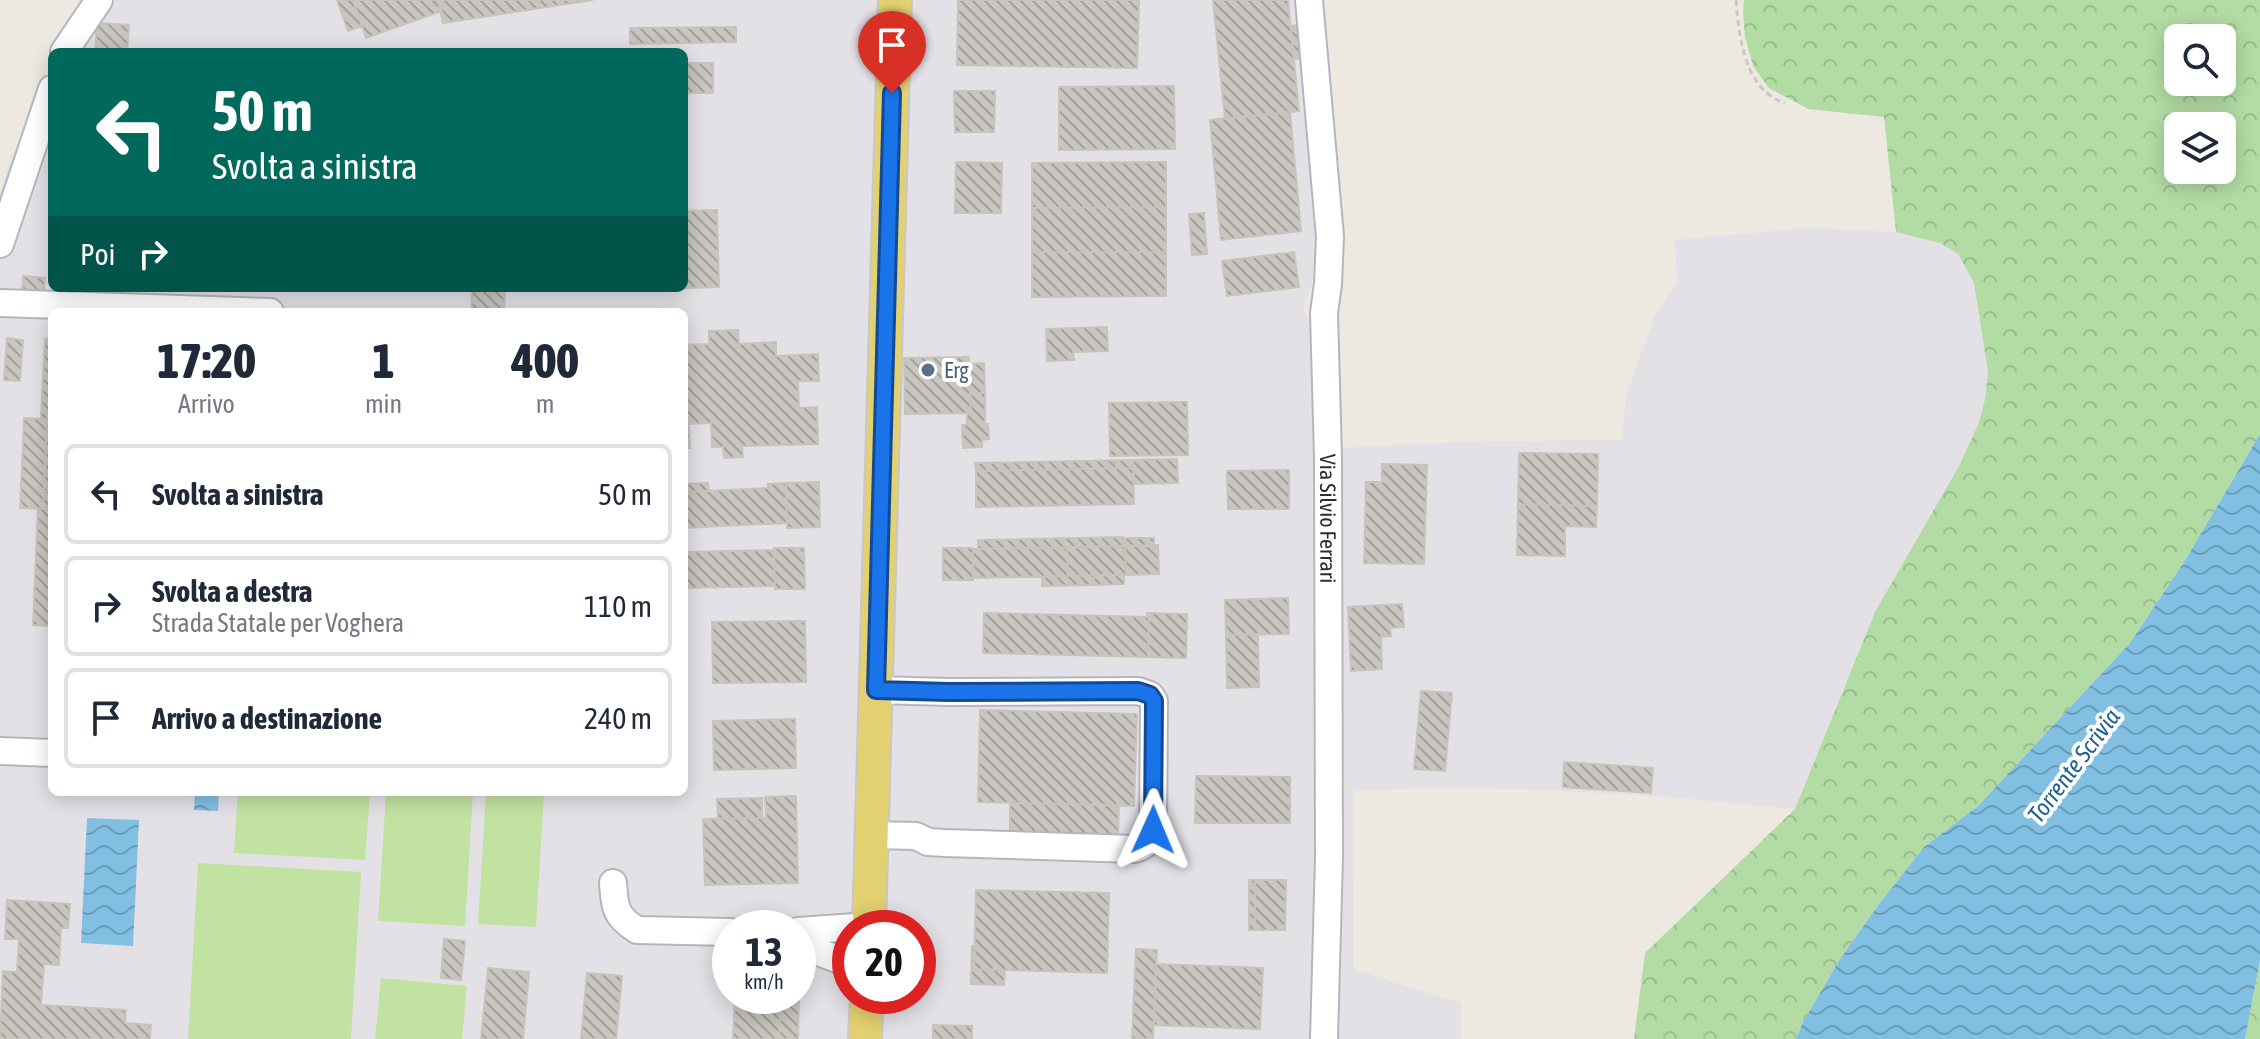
<!DOCTYPE html>
<html lang="it">
<style>
body{margin:0;font-family:"Asap Condensed",sans-serif;background:#f2f2f3;color:#1f2937;height:100vh;display:flex;flex-direction:column;font-size:30px;white-space:nowrap}
*{box-sizing:border-box;margin:0}
p{font-size:26px;color:#747a83}
.icon{flex:none;width:44px;height:44px;fill:none;stroke:currentColor;stroke-width:2;stroke-linecap:round;stroke-linejoin:round}
.map{position:relative;flex:1;overflow:hidden}
.side{position:absolute;left:48px;top:308px;width:640px;height:488px;display:flex;flex-direction:column;background:#fff;border-radius:12px;box-shadow:0 4px 20px #0003}
.side>*{flex:none}
.banner{position:absolute;left:48px;top:48px;width:640px;height:244px;border-radius:12px;box-shadow:0 4px 20px #0003;background:#00695c;color:#fff;overflow:hidden}
.fabs{position:absolute;left:2164px;top:24px;display:grid;gap:16px}
.fabs a{display:grid;place-items:center;width:72px;height:72px;border-radius:12px;background:#fff;box-shadow:0 4px 20px #0003;font-size:40px}
.speed{position:absolute;left:712px;top:910px;display:flex;gap:16px;font-size:40px;font-weight:700;text-align:center}
.speed>*{display:grid;place-content:center;width:104px;height:104px;border-radius:50%;background:#fff;box-shadow:0 4px 20px #0003;line-height:1}
.speed small{font-size:20px;font-weight:400}
.speed .limit{border:12px solid #d22;background:#fff;color:#111}
.pin{position:absolute;display:grid;place-items:center;width:68px;height:68px;color:#fff;margin:-82px -34px;border-radius:50% 50% 50% 0;rotate:-45deg;box-shadow:0 0 8px #0007}
.pin .icon{rotate:45deg}
.me{position:absolute;width:88px;margin:-44px;rotate:1deg;stroke-linejoin:round;filter:drop-shadow(0 0 6px #0008)}
.turn{display:flex;align-items:center;gap:28px;height:168px;padding:0 32px;font-size:36px}
.turn .icon{width:104px;height:104px;stroke-width:2.5}
.turn b{display:block;font-size:56px;line-height:68px}
.then{display:flex;align-items:center;height:76px;padding:0 32px;background:#0003;gap:16px;font-size:30px}
.eta{display:flex;justify-content:space-evenly;align-items:center;height:136px;text-align:center}
.eta b{font-size:48px;font-weight:800;line-height:56px}
ul{padding:0;list-style:none}
li{display:flex;align-items:center;gap:24px;height:100px;margin:0 16px 12px;padding:0 16px;border:4px solid #e0e1e3;border-radius:12px}
li div{flex:1}
li b{display:block;font-size:30px}
li em{font-style:normal}
.map>svg:first-child{display:block}
.industrial{fill:#e3e1e6;fill-rule:evenodd}
.forest{fill:url(#forest-crowns);fill-rule:evenodd}
.pitch{fill:#c2e2a1}
.water{fill:url(#water-waves)}
.building{fill:url(#building-back-hatch);stroke:#c8c4bb;stroke-width:2}
.lines{fill:none;stroke-linecap:round;stroke-linejoin:round}
.minor-casing{stroke:#b4b6bf;stroke-width:30}
.major-casing{stroke:#c8c8c8;stroke-width:36}
.path{stroke:#c8c8c8;stroke-width:3;stroke-dasharray:6 4;stroke-linecap:butt}
.minor{stroke:#fff;stroke-width:26}
.major{stroke:#e2d071;stroke-width:32}
.route-casing{stroke:#114b97;stroke-width:20}
.route{stroke:#1a73e8;stroke-width:14}
.service-dot{fill:#5c6f8a;stroke:#fff;stroke-width:3}
.labels{text-anchor:middle;stroke-width:8;stroke-linejoin:round;paint-order:stroke}
.service-label{font-size:22px;fill:#4e5e75;stroke:#fff;text-anchor:start}
.street-label{font-size:22px;fill:#2d2d2d;stroke:#fff}
.water-label{font-size:24px;font-style:italic;fill:#1d6090;stroke:#fff}
</style>
<div class="map">
<svg width="2260" height="1039" viewBox="0 0 2260 1039">
<defs>
<pattern id="forest-crowns" width="20" height="18" patternUnits="userSpaceOnUse" patternTransform="scale(2)"><rect width="20" height="18" fill="#b3dca4"/><path d="M2 6a3 3 0 1 1 6 0M12 15a3 3 0 1 1 6 0" fill="none" stroke="#9abd8e"/></pattern>
<pattern id="water-waves" width="16" height="10" patternUnits="userSpaceOnUse" patternTransform="scale(2)"><rect width="16" height="10" fill="#81c0e2"/><path d="M0 5q4-4 8 0t8 0" fill="none" stroke="#6a9cb8"/></pattern>
<pattern id="building-back-hatch" width="6" height="6" patternUnits="userSpaceOnUse" patternTransform="scale(2)"><rect width="6" height="6" fill="#c9c5c0"/><path d="M-1 5l2 2M0 0l6 6M5-1l2 2" fill="none" stroke="#a4a09c"/></pattern>
</defs>
<rect width="100%" height="100%" fill="#ede9e1"/>
<path class="industrial" d="M83,0h1219l17,216 -7,68 -9,26 8,13 4,46 1,20 -2,60 173,-8 135,-1 4,-44 28,-79 23,-34 -2,-43 134,-12 87,4 44,11 18,11 16,29 14,89 -3,28 -7,25 -19,41 -84,146 -80,197 -129,-12 -140,-8 -100,-1 -72,3 -1,178 108,34v36h-1461v-845l9,-30 43,-98v222h632v-236h-626zM52,312h632v480h-632zM730,928h68v68h-68zM850,928h68v68h-68z"/>
<path class="forest" d="M1744,0h516v434l-76,128 -54,81 -152,163 -54,41 -45,57 -39,55 -37,63 -7,17h-162l11,-86 150,-144 80,-197 84,-146 19,-41 7,-25 3,-28 -14,-89 -16,-29 -18,-11 -44,-11 -12,-115 -76,-8 -39,-21 -16,-22 -8,-29 -2,-26zM2178,38h44v44h-44zM2178,126h44v44h-44z
M2260,960v79h-15z"/>
<path class="pitch" d="M238,792h132l-5,68 -131,-7z
M386,792h87l-8,134 -87,-5z
M486,792h58l-8,135 -58,-3z
M198,863l163,9 -10,167h-163z
M381,978l86,8 -5,53h-87z"/>
<path class="water" d="M2260,434v526l-15,79h-449l7,-17 37,-63 39,-55 45,-57 54,-41 152,-163 54,-81z
M195,792h24l-1,19 -24,-1z
M87,818l52,2 -6,126 -52,-3z"/>
<path class="building" d="M337,0h16l9,26 -14,5z
M353,0h85l4,11 -76,27z
M438,0h155l-150,23z
M958,0h181l-2,68 -180,-3z
M1213,0h75l11,111 -74,8z
M97,23l32,2 -2,27h-32z
M1305,24l3,34 -14,1 -3,-33z
M736,27v15l-106,2v-16z
M684,63h29v30h-29z
M1174,86l1,63 -116,1v-63z
M954,91h41l-1,41h-39z
M1290,112l11,119 -80,9 -11,-120z
M956,162l46,1 -1,50h-46z
M1166,162v45l-134,1v-45z
M1166,207v45h-134v-44z
M717,210l2,77 -35,1v-77z
M1204,213l3,41 -15,1 -3,-41z
M1032,252h134v44l-134,1z
M1294,252l5,35 -72,9 -5,-35z
M23,276l22,2 -1,17 -22,-1z
M545,288h132l-132,3z
M472,289l33,2 -1,21h-33z
M1107,327l1,24 -35,1 1,8 -27,1 -1,-32z
M738,330l1,14 37,-2v14l42,-2 1,27h-21l1,27 18,-1 1,37 -76,2 1,11 -19,1 -1,-11h-11l-1,-24 -22,1 1,24h-6v-103l25,-1v-13z
M7,338l16,2 -3,41 -16,-1z
M45,339h7v152h-8l3,-72 -6,-1z
M969,357l2,56 -66,1 -1,-56z
M984,363l1,30h-15v-29z
M970,393h15v31h3l1,15 -7,1v7l-19,1 -1,-23h5v-12h4z
M1187,402l1,53 -78,1 -1,-53z
M24,418l23,1 -4,90 -23,-1z
M1519,453l79,1 -1,52 -79,-2z
M1177,459l1,24 -44,1 -1,-24z
M1133,460v8l-157,3 -1,-8z
M1382,464l45,1 -3,99 -60,-1 2,-81h16z
M1133,468l1,36 -158,3v-36z
M1289,470v39h-61l-1,-38z
M819,482l1,45 -33,1 -1,-45z
M708,483l1,8 -25,1v-8z
M786,483l1,40 -103,5v-36l84,-4v-4z
M44,491h8v135l-19,-1 5,-116h5z
M1518,504l79,2 -1,21 -31,-1v30l-48,-1z
M1123,537v9l-145,3v-9z
M1123,538h31v8h-31z
M1158,545l1,29 -33,1 -1,-29z
M1125,546l1,29 -58,1 -1,-28z
M774,548h30l1,41h-30z
M943,548h30v32h-30z
M1067,548l1,28 -95,2v-29z
M774,550l1,36 -91,2v-36z
M1094,575h30v9l-30,1z
M1094,575v10l-52,1v-9z
M1288,598l1,36 -63,1 -1,-35z
M1402,604l2,23 -14,1 1,8 -10,1 1,32 -31,2 -3,-64z
M984,613l165,4 -1,40 -165,-4z
M1147,613l40,1 -1,44 -38,-1 1,-40h-2z
M805,621l1,61 -93,1 -1,-61z
M1258,634l1,53 -32,1 -1,-53z
M1421,691l31,2 -7,78 -31,-2z
M980,710l157,4 -3,92 -156,-4z
M795,719l1,49 -82,2 -1,-49z
M1564,762l89,6 -2,25 -88,-6z
M1196,776l94,1v46h-95z
M796,796l2,87 -93,2 -2,-66 63,-1 -1,-21z
M762,798v20l-44,1 -1,-20z
M1010,803l109,2 -1,31 -108,-3z
M1249,880h6v50h-6z
M1255,880h31l-1,50h-30z
M976,890l133,3 -2,80 -133,-4z
M7,900l63,4 -2,24h-7l-2,37 -15,-1 -3,41 85,5 -1,13 26,2 -1,14h-150l3,-68 14,1 2,-33h-14z
M444,939l21,2 -4,39 -20,-2z
M972,946h3l-1,23 31,1 -1,15 -33,-1z
M1136,949l21,1 -4,89h-21z
M1156,964l107,4 -3,61 -106,-4z
M488,968l41,4 -6,67h-42z
M587,973l35,3 -6,63h-35z
M735,996h46l-2,43h-46z
M781,996l18,1 -1,42h-19z
M933,1025l39,1v13h-39z"/>
<g class="lines">
<defs>
<g id="minor">
<path id="s1" d="M1309,0l21,237 -2,47 -4,29 4,145 1,399 -5,182"/>
<path d="M64,52l35,-52"/>
<path d="M0,244l52,-155"/>
<path d="M0,303l270,9"/>
<path d="M0,751l52,2"/>
<path d="M872,835l44,1 12,6 17,1 190,6c11,-4 15,-7 18,-19l1,-129 -4,-6 -12,-4 -189,1 -73,-2"/>
<path d="M613,883c2,25 2,33 24,47l93,2"/>
<path d="M798,931l71,-5"/>
<path d="M798,944l52,20"/>
</g>
<path id="major" d="M869,928l26,-928
M865,1039l2,-43"/>
</defs>
<use href="#minor" class="minor-casing"/>
<use href="#major" class="major-casing"/>
<path class="path" d="M1736,0c3,36 8,90 49,103"/>
<use href="#minor" class="minor"/>
<use href="#major" class="major"/>
</g>
<g class="lines">
<defs>
<path id="route" d="M892,93l-16,597 73,2 189,-1 12,4 4,6 -1,129"/>
</defs>
<use href="#route" class="route-casing"/>
<use href="#route" class="route"/>
</g>
<circle class="service-dot" cx="928" cy="370" r="8"/>
<g class="labels">
<g class="service-label">
<text x="944" y="378">Erg</text>
</g>
<g class="street-label">
<text dy="8" stroke="none"><textPath href="#s1" startOffset="520">Via Silvio Ferrari</textPath></text>
</g>
<g class="water-label">
<text transform="translate(2074 766) rotate(-53)" y="8">Torrente Scrivia</text>
</g>
</g>
</svg>
<div class="fabs">
<a><svg class="icon" aria-label="search" viewBox="0 0 24 24"><circle cx="10" cy="10" r="6"/><path d="M15 15l6 6"/></svg></a>
<a><svg class="icon" aria-label="layers" viewBox="0 0 24 24"><path d="M12 4l9 5-9 5-9-5zM3 14l9 5 9-5"/></svg></a>
</div>
<div class="speed"><div>13<small>km/h</small></div><div class="limit">20</div></div>
<div class="pin" style="left:892px;top:93px;background:#d93025"><svg class="icon" aria-label="arrive" viewBox="0 0 24 24"><path d="M6 21V4h12l-3 4 3 4H6"/></svg></div>
<svg class="me" style="left:1153px;top:830px" viewBox="-20 -20 40 40"><path d="M0-17L14 15 0 8-14 15z" fill="#1a73e8" stroke="#fff" stroke-width="4"/></svg>
<div class="banner">
<div class="turn"><svg class="icon" aria-label="left" viewBox="0 0 24 24"><path d="M17 20v-9H6M10 6l-5 5 5 5"/></svg><div><b>50 m</b>Svolta a sinistra</div></div>
<div class="then">Poi<svg class="icon" aria-label="right" viewBox="0 0 24 24"><path d="M7 20v-9h11M14 6l5 5-5 5"/></svg></div>
</div>
<section class="side">
<div class="eta">
<div><b>17:20</b><p>Arrivo</p></div>
<div><b>1</b><p>min</p></div>
<div><b>400</b><p>m</p></div>
</div>
<ul>
<li><svg class="icon" aria-label="left" viewBox="0 0 24 24"><path d="M17 20v-9H6M10 6l-5 5 5 5"/></svg><div><b>Svolta a sinistra</b></div><em>50 m</em></li>
<li><svg class="icon" aria-label="right" viewBox="0 0 24 24"><path d="M7 20v-9h11M14 6l5 5-5 5"/></svg><div><b>Svolta a destra</b><p>Strada Statale per Voghera</p></div><em>110 m</em></li>
<li><svg class="icon" aria-label="arrive" viewBox="0 0 24 24"><path d="M6 21V4h12l-3 4 3 4H6"/></svg><div><b>Arrivo a destinazione</b></div><em>240 m</em></li>
</ul>
</section>
</div>
